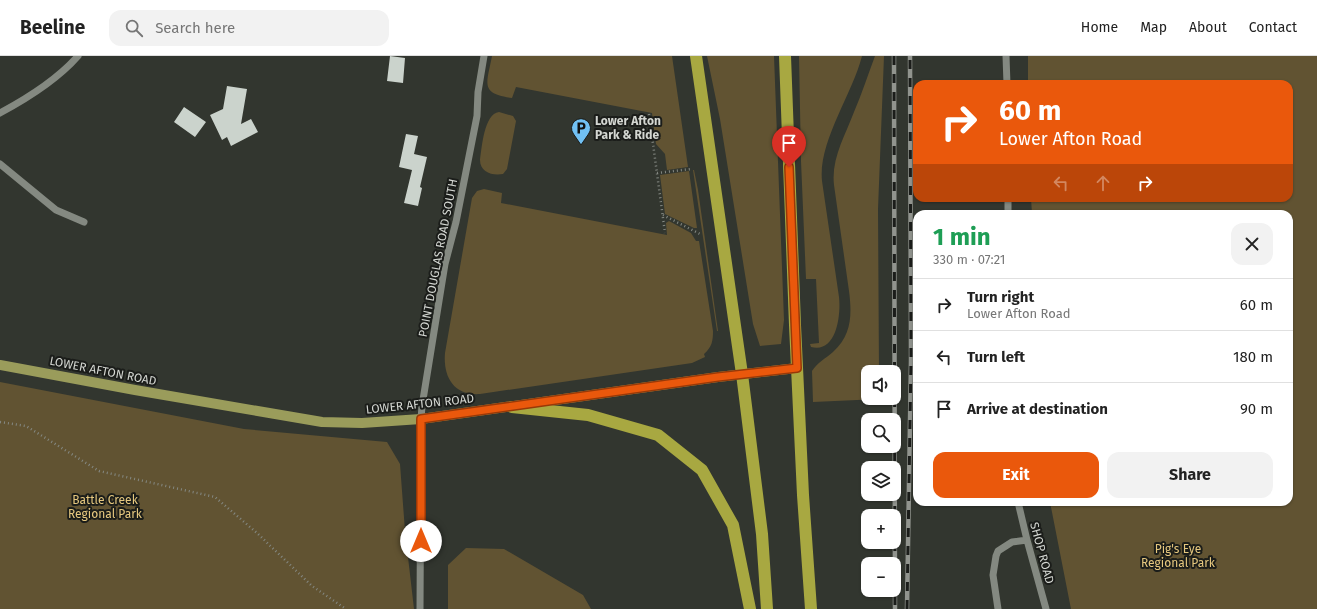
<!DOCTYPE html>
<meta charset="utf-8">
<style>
body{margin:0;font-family:"Fira Sans",sans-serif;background:#f2f2f2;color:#222;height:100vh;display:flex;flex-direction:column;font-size:15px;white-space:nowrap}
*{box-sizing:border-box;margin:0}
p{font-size:13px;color:#767676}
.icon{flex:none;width:22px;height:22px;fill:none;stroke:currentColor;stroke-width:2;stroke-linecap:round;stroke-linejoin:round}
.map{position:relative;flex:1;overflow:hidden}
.drawer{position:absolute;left:913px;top:154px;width:380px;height:296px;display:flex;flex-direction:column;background:#fff;border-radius:12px;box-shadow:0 1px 3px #0004}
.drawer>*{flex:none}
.hud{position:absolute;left:913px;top:24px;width:380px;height:122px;border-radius:12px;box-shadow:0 1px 3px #0004;background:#ea580c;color:#fff;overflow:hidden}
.controls{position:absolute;left:861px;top:309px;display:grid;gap:8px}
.controls a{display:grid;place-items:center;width:40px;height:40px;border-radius:8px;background:#fff;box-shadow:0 1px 3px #0004;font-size:20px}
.pin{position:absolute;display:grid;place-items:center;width:34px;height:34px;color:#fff;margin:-41px -17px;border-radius:50% 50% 50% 0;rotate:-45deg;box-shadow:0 0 4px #0007}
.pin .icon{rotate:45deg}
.me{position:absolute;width:44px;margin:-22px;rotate:0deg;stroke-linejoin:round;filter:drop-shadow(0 0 3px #0008)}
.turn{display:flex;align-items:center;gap:14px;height:84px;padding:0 20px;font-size:18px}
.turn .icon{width:52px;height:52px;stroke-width:2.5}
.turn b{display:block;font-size:28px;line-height:34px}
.lanes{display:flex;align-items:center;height:38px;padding:0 20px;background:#0003;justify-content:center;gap:20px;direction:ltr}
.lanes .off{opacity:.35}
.round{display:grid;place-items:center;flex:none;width:42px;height:42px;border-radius:12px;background:#f2f2f2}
.overview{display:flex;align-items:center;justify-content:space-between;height:68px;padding:0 20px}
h1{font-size:24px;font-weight:700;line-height:30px;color:#1e9e55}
.action{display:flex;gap:8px;margin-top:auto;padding:8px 20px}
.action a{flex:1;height:46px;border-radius:12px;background:#ea580c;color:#fff;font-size:16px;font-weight:700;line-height:46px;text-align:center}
.action a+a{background:#f2f2f2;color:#222}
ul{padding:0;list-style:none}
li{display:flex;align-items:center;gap:12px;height:52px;padding:0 20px;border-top:1px solid #e0e0e0}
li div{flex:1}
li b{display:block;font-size:15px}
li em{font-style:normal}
header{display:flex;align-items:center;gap:24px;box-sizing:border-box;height:56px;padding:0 20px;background:#fff;border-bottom:1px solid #e0e0e0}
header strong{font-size:19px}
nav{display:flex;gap:22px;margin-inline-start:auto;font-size:14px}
.search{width:280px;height:36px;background:#f2f2f2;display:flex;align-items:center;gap:10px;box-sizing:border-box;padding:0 14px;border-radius:12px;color:#767676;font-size:15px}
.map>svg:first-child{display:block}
.green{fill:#615332}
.building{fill:#cbd3cc}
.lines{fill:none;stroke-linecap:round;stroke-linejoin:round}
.path{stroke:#858983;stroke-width:2.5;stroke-dasharray:1 3;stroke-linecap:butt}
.minor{stroke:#848981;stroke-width:7}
.major{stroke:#9a9c5b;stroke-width:10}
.highway{stroke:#a8a841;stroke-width:12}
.rail-casing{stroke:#91948e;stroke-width:4.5}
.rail{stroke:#1b1d1a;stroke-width:3;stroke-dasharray:9;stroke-linecap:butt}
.route-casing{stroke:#983908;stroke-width:10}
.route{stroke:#ea580c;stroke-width:7}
.labels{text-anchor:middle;stroke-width:4;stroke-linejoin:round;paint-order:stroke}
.poi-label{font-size:12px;font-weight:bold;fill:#d4d7d2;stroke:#1b1d1a;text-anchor:start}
.street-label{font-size:12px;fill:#d4d7d2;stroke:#1b1d1a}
.park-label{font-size:12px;fill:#e6c87f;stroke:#1b1d1a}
</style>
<header>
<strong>Beeline</strong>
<div class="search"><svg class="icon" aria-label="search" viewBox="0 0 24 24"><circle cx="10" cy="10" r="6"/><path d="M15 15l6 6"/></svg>Search here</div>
<nav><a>Home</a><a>Map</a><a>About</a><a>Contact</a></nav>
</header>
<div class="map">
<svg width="1317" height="553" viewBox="0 0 1317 553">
<rect width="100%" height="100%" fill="#32362f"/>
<path class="green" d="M492,0h180l16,111 -21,3 -2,-16 -9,-10 -4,-31 -136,-26 -4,11c-33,-4 -25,-15 -20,-42z
M707,0h67l10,264 -3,24 -21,2 -7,-22 -33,-205z
M799,0h63c-10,39 -44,86 -40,125l17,116c2,17 -2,57 -28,50l-1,-3 9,-1 -3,-64h-10l-5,-118z
M875,0h9l-6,153 1,163h-11v26h11v1l-66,3 -1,-31c5,-8 14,-13 21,-19 19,-17 19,-38 16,-61l-15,-106c-3,-26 11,-49 20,-73 8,-19 14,-37 21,-56z
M1028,0h289v553h-246l-21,-107h239v-288h-257l-1,-16h258v-114h-261z
M499,56l14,4 3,5 -9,48 -4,5c-11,2 -23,-2 -23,-14 2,-13 4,-46 19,-48z
M693,114h1l4,20 20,141h-1z
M689,115l8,57h-3l-29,-14 -5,-39z
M484,133l18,4 -1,10 166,32 -1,-12 3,-2 22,12 5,8h3l14,90c0,10 -1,16 -9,23l1,3 -13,6 -212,31c-27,2 -37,-18 -35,-41l27,-155 5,-7z
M0,326l244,47 143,13 13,22 5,67 9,78h-414z
M466,492l38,1 79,46 8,14h-143v-44z"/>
<path class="building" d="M390,0l15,2 -2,25 -16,-2z
M227,30l20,3 -6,35 10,-5 7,13 -27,14 -4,-9 -5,3 -12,-25 13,-6z
M184,51l22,15 -11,15 -21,-15z
M406,78l12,2 -4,18 13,3 -7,30 2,1 -4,18 -14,-3 8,-33 -13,-3z"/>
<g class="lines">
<path class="path" d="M649,58l16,119
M657,117l34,-4
M663,159l37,19
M0,366l26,4 73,45 116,26 42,36 55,53 34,23"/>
<path class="minor" d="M1006,0l1,28
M0,57c28,-15 57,-33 78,-57
M0,108l56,46 28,12
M1008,142v16
M1018,446l9,38 19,69
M420,553l1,-190 1,-13 23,-142 11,-42 21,-106 1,-24 6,-36
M998,553l-5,-34 3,-19 2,-5 14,-9 15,-2"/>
<path class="major" d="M0,309l135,25 187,32 40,1 59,-4 297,-42 79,-9"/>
<path class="highway" d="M696,0l46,318 20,160 5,75
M785,0l10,269 8,170 8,114
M512,351l76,8 70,20 44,35 31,55 17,84"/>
<defs>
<path id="rail" d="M894,0l1,553
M907,553l4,-250 -1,-303"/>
</defs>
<use href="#rail" class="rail-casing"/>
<use href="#rail" class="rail"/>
</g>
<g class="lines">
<defs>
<path id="route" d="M421,485v-122l297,-42 79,-9 -8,-201"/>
</defs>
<use href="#route" class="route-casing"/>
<use href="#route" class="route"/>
</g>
<defs>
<symbol id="parking-pin" viewBox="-11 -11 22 30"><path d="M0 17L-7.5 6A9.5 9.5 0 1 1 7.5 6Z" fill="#71c1f4" stroke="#1b1d1a"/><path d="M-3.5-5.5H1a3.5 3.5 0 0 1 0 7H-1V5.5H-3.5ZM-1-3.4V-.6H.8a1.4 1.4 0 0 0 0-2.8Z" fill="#111"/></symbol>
</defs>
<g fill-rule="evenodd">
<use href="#parking-pin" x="570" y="61" width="22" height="30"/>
</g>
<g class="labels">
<g class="poi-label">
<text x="595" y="69">Lower Afton<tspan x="595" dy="14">Park &amp; Ride</tspan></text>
</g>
<g class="street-label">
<text transform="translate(438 202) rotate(-79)" y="4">POINT DOUGLAS ROAD SOUTH</text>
<text transform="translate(103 315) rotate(11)" y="4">LOWER AFTON ROAD</text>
<text transform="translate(420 348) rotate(-6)" y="4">LOWER AFTON ROAD</text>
<text transform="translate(1042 497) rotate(75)" y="4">SHOP ROAD</text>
</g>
<g class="park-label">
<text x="105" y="448">Battle Creek<tspan x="105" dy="14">Regional Park</tspan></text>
<text x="1178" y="497">Pig's Eye<tspan x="1178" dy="14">Regional Park</tspan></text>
</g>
</g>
</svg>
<div class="controls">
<a><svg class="icon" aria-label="sound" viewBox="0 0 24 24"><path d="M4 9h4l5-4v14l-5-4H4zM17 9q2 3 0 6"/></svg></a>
<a><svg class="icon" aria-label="search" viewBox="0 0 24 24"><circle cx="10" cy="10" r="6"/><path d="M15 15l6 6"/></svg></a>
<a><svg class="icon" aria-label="layers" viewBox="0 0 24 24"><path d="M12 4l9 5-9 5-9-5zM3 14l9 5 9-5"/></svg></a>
<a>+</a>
<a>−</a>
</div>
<div class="pin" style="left:789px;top:111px;background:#d93025"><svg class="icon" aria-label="arrive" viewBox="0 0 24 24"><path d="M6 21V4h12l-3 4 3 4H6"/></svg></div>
<svg class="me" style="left:421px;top:485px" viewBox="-20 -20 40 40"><circle r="19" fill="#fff"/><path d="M0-13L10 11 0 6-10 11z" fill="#ea580c"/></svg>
<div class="hud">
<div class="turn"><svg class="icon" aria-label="right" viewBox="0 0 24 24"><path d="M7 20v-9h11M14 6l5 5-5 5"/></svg><div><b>60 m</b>Lower Afton Road</div></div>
<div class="lanes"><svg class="icon off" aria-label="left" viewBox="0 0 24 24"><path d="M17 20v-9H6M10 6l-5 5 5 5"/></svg><svg class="icon off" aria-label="ahead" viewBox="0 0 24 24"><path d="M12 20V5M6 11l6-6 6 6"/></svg><svg class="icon" aria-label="right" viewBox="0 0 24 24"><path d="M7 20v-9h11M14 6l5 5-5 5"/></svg></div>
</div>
<section class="drawer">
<div class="overview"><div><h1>1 min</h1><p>330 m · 07:21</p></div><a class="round"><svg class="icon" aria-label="close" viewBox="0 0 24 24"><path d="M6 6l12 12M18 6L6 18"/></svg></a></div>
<ul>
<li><svg class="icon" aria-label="right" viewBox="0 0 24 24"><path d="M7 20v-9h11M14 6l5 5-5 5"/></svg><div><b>Turn right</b><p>Lower Afton Road</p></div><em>60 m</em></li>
<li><svg class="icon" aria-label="left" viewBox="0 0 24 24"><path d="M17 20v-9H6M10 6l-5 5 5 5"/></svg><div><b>Turn left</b></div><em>180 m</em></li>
<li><svg class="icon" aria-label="arrive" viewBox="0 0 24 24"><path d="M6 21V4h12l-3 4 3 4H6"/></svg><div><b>Arrive at destination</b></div><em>90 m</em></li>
</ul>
<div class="action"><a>Exit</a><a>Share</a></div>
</section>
</div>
